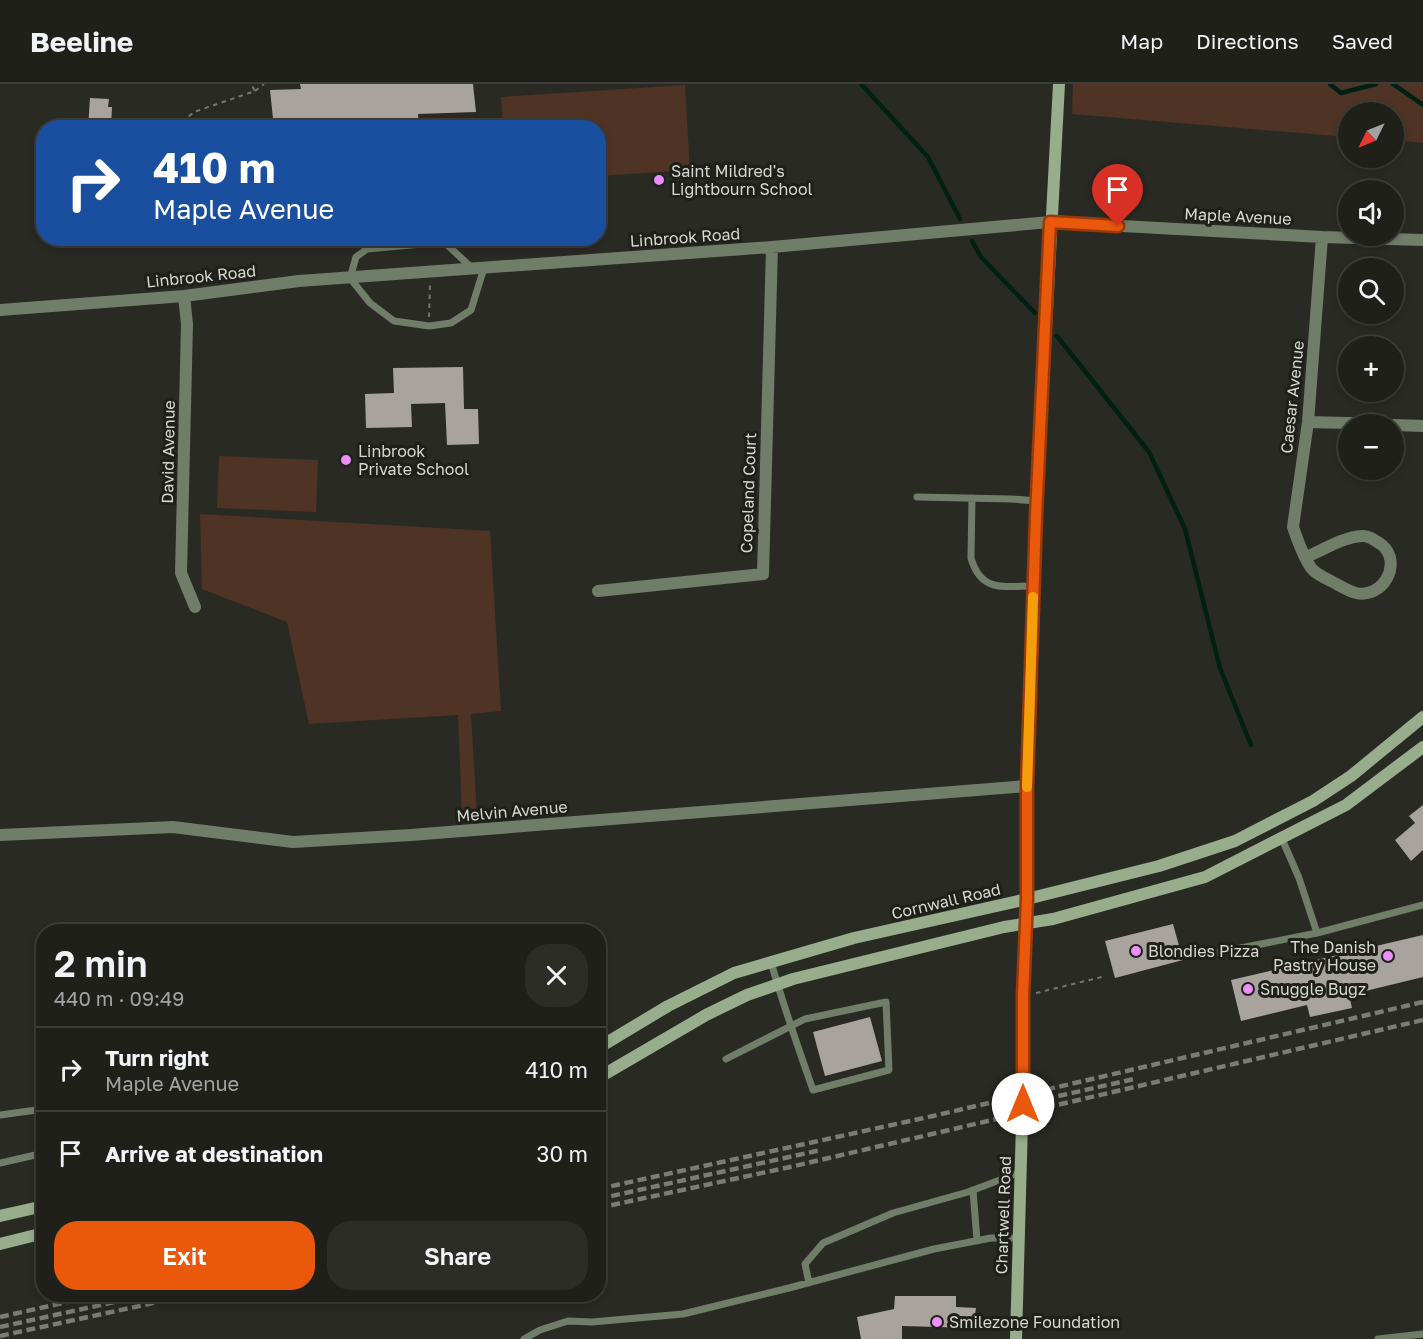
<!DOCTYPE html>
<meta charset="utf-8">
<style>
body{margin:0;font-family:"Golos Text",sans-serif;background:#2d2d28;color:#f1f3f6;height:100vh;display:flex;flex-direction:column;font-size:22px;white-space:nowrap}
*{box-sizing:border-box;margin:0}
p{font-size:20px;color:#a2a3a3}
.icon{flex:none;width:33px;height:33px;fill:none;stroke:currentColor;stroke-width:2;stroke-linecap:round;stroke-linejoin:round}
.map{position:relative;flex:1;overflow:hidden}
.drawer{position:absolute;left:36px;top:840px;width:570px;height:378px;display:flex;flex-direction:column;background:#20201b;border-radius:24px;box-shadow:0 3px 9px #0003,0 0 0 2px #3d3e3a}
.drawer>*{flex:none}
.top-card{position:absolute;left:36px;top:36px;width:570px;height:126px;border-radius:24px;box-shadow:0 3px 9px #0003,0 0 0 2px #3d3e3a;background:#1a4fa0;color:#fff;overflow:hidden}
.needle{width:39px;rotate:227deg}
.controls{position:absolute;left:1338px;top:18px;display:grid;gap:12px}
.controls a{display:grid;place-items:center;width:66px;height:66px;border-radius:50%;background:#20201b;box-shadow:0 3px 9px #0003,0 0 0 2px #3d3e3a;font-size:30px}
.pin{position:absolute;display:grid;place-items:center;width:51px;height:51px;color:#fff;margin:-62px -26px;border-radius:50% 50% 50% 0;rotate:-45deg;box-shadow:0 0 6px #0007}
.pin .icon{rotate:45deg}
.me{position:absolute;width:66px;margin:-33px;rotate:0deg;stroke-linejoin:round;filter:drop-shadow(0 0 4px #0008)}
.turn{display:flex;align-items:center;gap:21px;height:126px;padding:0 18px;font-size:27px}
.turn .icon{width:78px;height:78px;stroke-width:2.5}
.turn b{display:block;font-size:42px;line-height:51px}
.round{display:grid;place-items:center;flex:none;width:63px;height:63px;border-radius:24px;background:#2d2d28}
.overview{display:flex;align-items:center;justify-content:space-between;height:102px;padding:0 18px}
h1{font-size:36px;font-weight:600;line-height:45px}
.button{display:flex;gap:12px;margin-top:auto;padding:12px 18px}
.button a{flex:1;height:69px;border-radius:24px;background:#ea580c;color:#fff;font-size:24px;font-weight:600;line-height:69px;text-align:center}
.button a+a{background:#2d2d28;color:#f1f3f6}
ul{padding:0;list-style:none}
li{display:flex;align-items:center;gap:18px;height:84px;padding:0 18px;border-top:2px solid #3d3e3a}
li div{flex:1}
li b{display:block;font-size:22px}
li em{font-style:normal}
header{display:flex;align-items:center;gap:36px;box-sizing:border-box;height:84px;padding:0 30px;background:#20201b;border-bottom:2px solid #3d3e3a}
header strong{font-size:28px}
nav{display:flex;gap:33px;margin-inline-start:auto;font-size:21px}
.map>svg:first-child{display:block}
.green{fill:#4f3324}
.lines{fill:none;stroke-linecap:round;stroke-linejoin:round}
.stream{stroke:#002013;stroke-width:4.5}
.building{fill:#a8a39e}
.path{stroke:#767671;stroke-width:2;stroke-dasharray:4.5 4.5;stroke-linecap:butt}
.lane{stroke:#707d68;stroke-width:7}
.street{stroke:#707d68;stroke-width:12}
.secondary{stroke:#97ad8c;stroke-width:12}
.rail{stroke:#7c7c76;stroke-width:4.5;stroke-dasharray:9 4.5;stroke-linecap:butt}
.route-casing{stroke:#983908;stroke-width:15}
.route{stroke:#ea580c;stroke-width:10}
.slow{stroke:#f59e0b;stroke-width:10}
.poi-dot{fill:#eb8dfb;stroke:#20201b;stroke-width:2}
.labels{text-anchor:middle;stroke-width:6;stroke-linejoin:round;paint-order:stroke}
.poi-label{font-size:16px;fill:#d7d7d3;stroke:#20201b;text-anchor:start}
.street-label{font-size:16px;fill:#d7d7d3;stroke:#20201b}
</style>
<header>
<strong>Beeline</strong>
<nav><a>Map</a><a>Directions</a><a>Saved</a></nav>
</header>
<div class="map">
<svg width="1423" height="1255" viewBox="0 0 1423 1255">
<rect width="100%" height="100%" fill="#2a2a24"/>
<path class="green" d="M1073,0h350v59l-29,-3v-28h-46v25l-276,-23z
M685,1l5,85 -91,6 -1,-48 -95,-1 -2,-30z
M219,372l99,4 -2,52 -99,-4z
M200,430l290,17 11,180 -30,3 6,101 -15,1 -4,-101 -149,9 -22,-102 -85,-33z"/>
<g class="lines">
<path class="stream" d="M861,0l67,73 32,62
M1330,0l11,9 35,-9
M1393,0l30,21
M972,157l9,16 54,56
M1057,252l92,116 36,77 35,139 31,77"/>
</g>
<path class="building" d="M300,0h173l3,28 -58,2 1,14h-145l-4,-38 31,-1z
M90,14l19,1 -1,8h4l-1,21h-23z
M463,283l1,42h14l1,35 -32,1 -2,-42 -34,1 1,23 -46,1 -1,-34 29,-1 -1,-25z
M1423,721v45l-12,11 -16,-21 20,-17 -6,-7z
M1173,840l10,36 -68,18 -10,-37z
M1423,851v42l-74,18 3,13 -42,9 -3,-12 -66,16 -10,-41z
M870,933l12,44 -57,15 -12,-44z
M895,1212h61v11l20,1 -3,20 -71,-2v13h-41l-4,-22 37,-8z"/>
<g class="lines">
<path class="path" d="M255,7l9,-7
M175,44l19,-16 61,-21 -4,-7
M429,233l1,-33
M1036,909l70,-17"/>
<path class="lane" d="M472,184l-28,-26 -77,7 -11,8 -6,21 20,25 24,18 35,5 22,-3 20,-13 13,-42
M917,413l94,2 26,2
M972,414l-1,60c10,35 33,28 63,28
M1282,755l17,39 18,55
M1215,869l102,-20 106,-28
M726,975l79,-40 81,-17 3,68 -76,20c-15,-43 -30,-85 -42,-128
M0,1031l44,-6
M0,1079l44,-10
M973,1106l4,51
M809,1199l-4,-19 18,-21 70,-30 75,-21 53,-20
M524,1255l16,-9 28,-9 24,1 91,-8 106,-26 145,-39 57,-11h28
M1378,1255l45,-5"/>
<path class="street" d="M184,212l3,28 -6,249 14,34
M0,226l184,-14 115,-15 473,-34 278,-25 272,15 101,3
M1308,338l77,2
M1394,341l29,1
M1306,473c17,-7 37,-20 56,-21 7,-1 14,5 20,9 21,18 1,54 -26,48 -8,-2 -17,-8 -25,-12 -6,-3 -15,-7 -19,-12 -9,-12 -14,-28 -19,-42l15,-105 14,-185
M598,507l165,-17 9,-327
M0,751l173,-8 120,15 118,-7 616,-49"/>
<path class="secondary" d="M598,964l70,-42 66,-33 120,-35 173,-39 132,-33 76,-25 78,-40 38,-25 72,-59
M598,994l108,-63 41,-20 46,-16 211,-52 49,-8 152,-42 141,-72 77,-58
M0,1132l44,-10
M0,1160l44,-11
M1016,1255l6,-216 1,-127 4,-73v-137l9,-270 23,-432"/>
<path class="rail" d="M1032,1018l102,-23
M598,1105l335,-73 490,-114
M598,1115l223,-49
M598,1124l192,-41 633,-147
M0,1233l103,-23
M0,1243l151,-33
M0,1252l195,-42"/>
</g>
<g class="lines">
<defs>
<path id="route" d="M1023,1020v-108l4,-97v-113l9,-270 14,-294 68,4"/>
</defs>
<use href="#route" class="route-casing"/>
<use href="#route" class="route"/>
<path class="slow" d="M1027,703l6,-190"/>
</g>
<g class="poi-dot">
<circle cx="659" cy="96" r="6"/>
<circle cx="346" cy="376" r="6"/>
<circle cx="1136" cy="867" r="6"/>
<circle cx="1388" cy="872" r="6"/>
<circle cx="1248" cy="905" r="6"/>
<circle cx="937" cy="1238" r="6"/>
</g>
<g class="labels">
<g class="poi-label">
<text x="671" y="93">Saint Mildred's<tspan x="671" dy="18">Lightbourn School</tspan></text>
<text x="358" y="373">Linbrook<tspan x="358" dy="18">Private School</tspan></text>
<text x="1376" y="869" text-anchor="end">The Danish<tspan x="1376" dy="18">Pastry House</tspan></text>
<text x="1148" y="873">Blondies Pizza</text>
<text x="1260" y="911">Snuggle Bugz</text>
<text x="949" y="1244">Smilezone Foundation</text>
</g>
<g class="street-label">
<text transform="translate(1238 132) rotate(3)" y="6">Maple Avenue</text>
<text transform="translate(685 153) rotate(-4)" y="6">Linbrook Road</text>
<text transform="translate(201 192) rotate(-6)" y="6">Linbrook Road</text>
<text transform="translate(1292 313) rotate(-84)" y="6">Caesar Avenue</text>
<text transform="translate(168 368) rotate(-89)" y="6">David Avenue</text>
<text transform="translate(748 409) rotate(-88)" y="6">Copeland Court</text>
<text transform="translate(512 727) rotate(-5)" y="6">Melvin Avenue</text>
<text transform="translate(946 817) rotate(-13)" y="6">Cornwall Road</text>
<text transform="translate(1003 1131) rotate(-88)" y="6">Chartwell Road</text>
</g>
</g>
</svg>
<div class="controls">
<a><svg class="needle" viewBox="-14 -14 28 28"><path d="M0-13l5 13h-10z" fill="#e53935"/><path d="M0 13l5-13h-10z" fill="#a2a3a3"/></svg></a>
<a><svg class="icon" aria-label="sound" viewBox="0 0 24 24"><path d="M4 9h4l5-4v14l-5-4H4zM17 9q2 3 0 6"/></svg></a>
<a><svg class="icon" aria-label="search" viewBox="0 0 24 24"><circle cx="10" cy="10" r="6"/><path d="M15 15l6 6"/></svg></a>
<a>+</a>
<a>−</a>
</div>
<div class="pin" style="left:1118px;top:142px;background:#d93025"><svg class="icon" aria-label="arrive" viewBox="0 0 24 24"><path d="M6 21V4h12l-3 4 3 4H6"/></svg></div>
<svg class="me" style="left:1023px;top:1020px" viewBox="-20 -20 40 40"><circle r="19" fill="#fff"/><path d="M0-13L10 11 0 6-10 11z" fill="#ea580c"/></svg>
<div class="top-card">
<div class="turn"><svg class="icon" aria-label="right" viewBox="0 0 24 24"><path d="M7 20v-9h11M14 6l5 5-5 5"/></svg><div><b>410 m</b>Maple Avenue</div></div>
</div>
<section class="drawer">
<div class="overview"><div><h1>2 min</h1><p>440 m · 09:49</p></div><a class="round"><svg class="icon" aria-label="close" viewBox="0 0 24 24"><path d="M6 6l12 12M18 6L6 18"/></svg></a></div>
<ul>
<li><svg class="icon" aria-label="right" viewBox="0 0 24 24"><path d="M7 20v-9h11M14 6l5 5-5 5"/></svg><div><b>Turn right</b><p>Maple Avenue</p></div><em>410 m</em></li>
<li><svg class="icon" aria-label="arrive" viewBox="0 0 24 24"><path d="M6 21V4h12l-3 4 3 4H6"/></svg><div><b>Arrive at destination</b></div><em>30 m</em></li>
</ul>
<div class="button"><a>Exit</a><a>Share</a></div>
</section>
</div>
